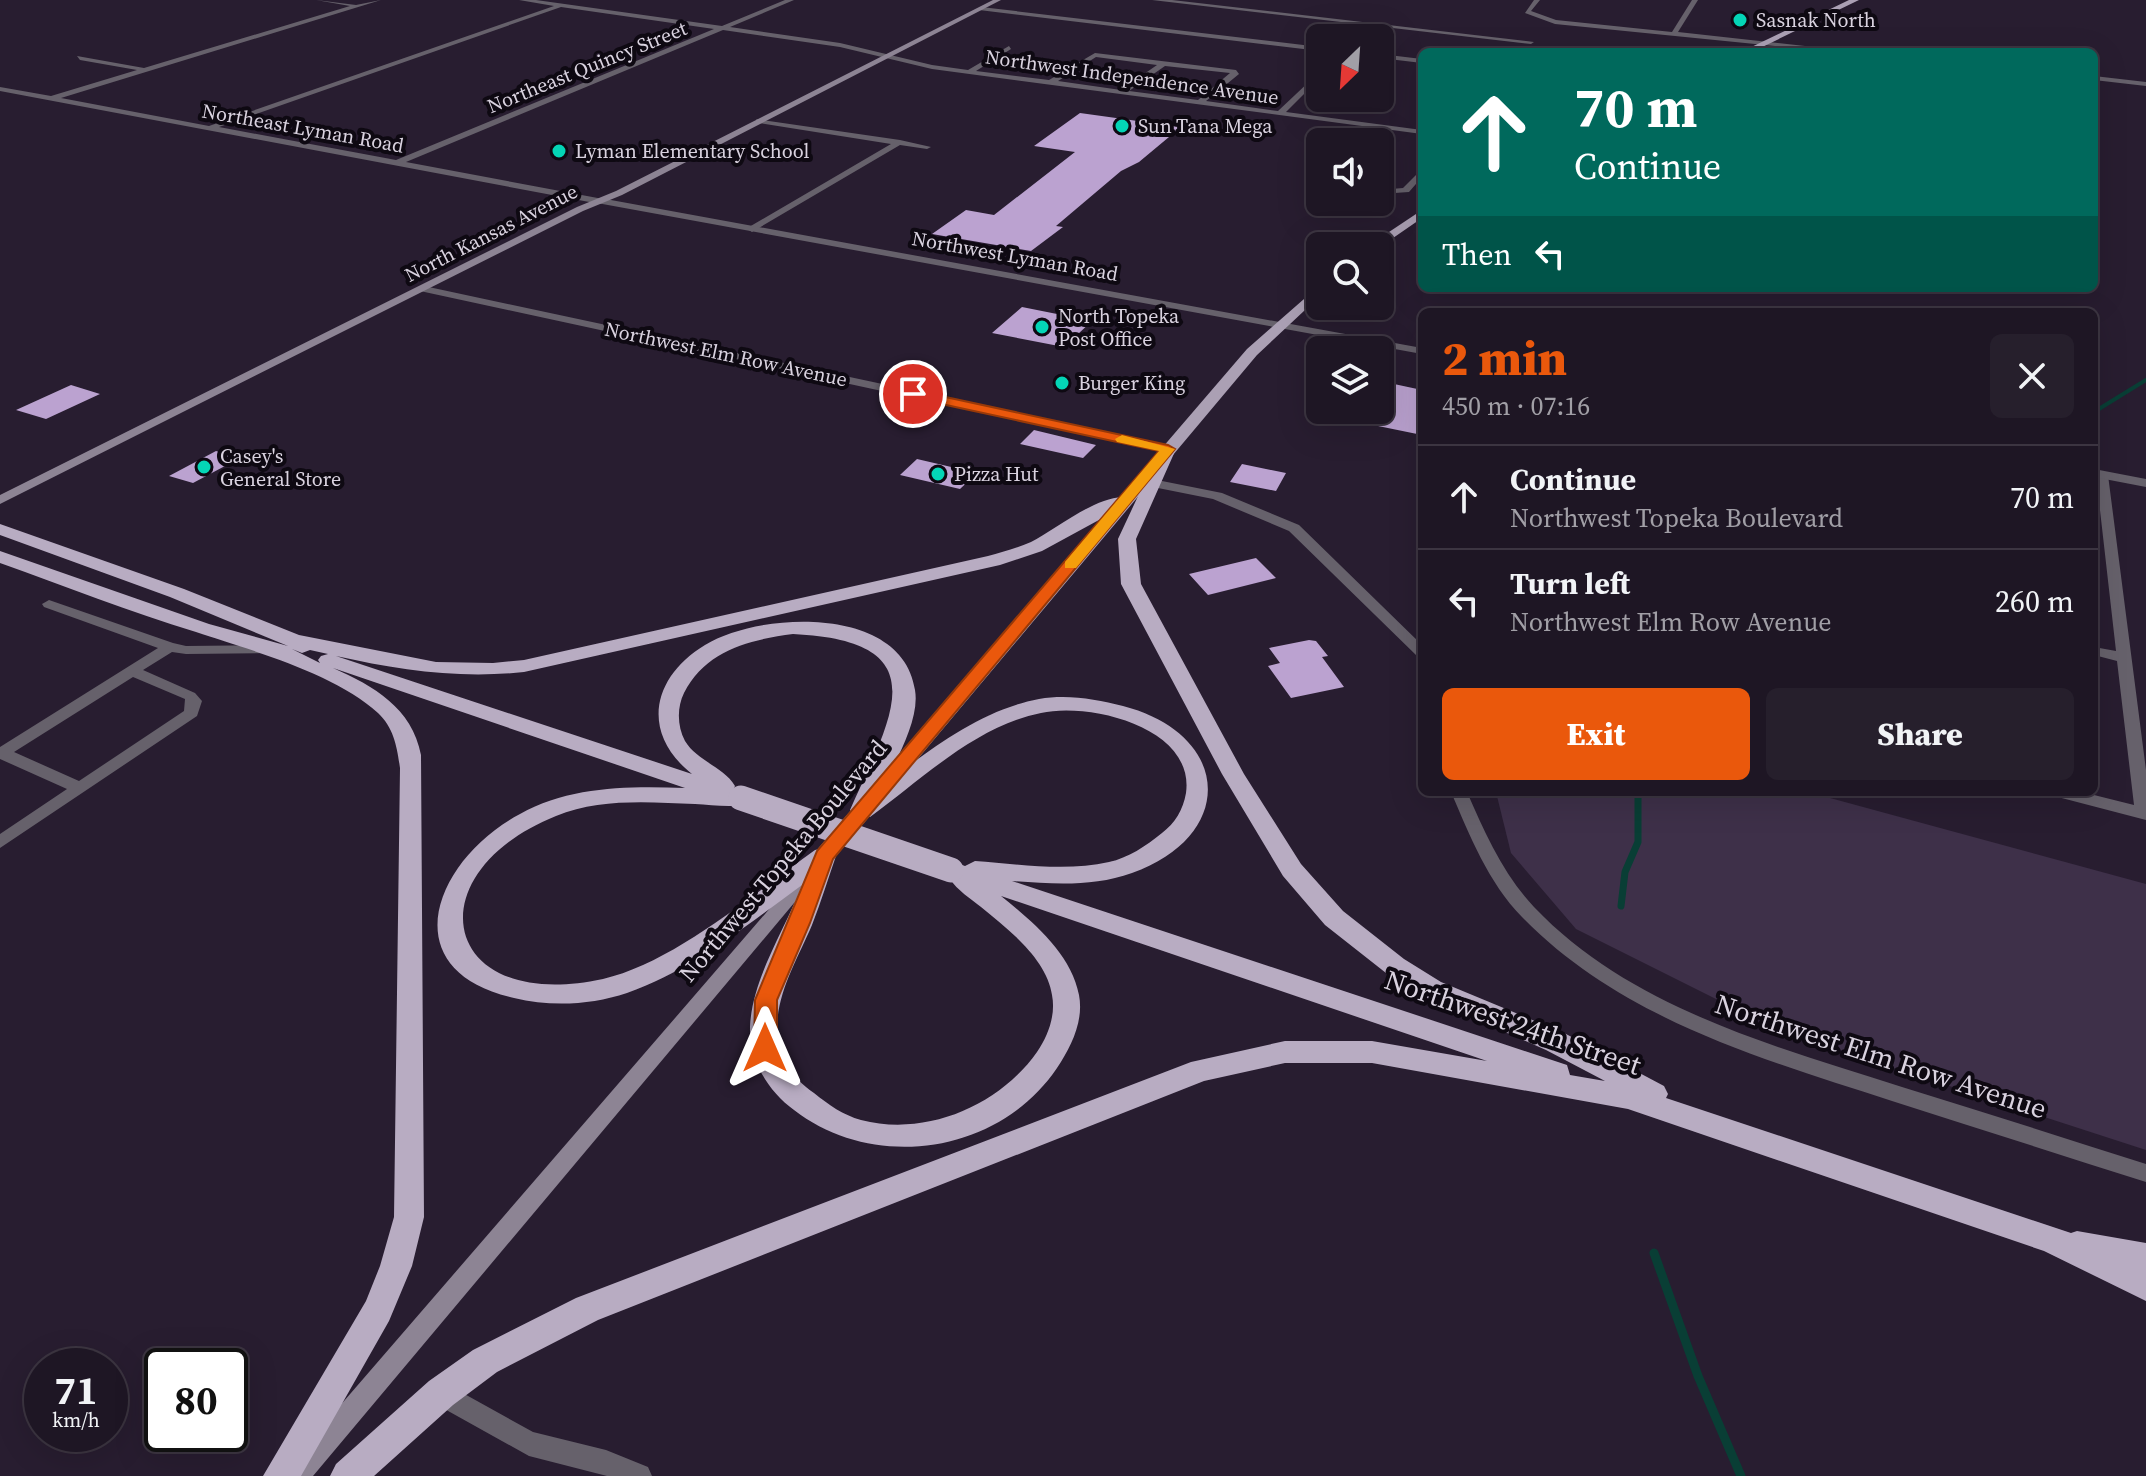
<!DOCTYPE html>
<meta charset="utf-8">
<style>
body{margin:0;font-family:"Source Serif 4",serif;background:#261f2c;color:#f1f3f6;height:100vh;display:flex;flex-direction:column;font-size:30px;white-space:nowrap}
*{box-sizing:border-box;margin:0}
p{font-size:26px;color:#a19fa6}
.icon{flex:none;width:44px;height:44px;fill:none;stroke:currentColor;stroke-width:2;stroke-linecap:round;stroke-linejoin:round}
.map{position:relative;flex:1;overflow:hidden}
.panel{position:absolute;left:1418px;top:308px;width:680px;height:488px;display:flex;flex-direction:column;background:#1e1624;border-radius:12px;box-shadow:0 8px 32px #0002,0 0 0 2px #3c3541}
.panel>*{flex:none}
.banner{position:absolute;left:1418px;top:48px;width:680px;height:244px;border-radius:12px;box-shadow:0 8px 32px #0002,0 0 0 2px #3c3541;background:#00695c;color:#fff;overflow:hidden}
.needle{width:52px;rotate:205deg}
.fabs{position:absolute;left:1306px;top:24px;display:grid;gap:16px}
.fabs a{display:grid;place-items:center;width:88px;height:88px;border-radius:12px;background:#1e1624;box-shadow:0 8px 32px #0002,0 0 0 2px #3c3541;font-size:40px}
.speed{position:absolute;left:24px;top:1348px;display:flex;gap:16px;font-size:40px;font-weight:700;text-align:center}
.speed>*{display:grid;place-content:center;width:104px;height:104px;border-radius:50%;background:#1e1624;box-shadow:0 8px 32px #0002,0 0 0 2px #3c3541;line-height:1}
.speed small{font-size:20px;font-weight:400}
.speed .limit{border:4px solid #111;border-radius:12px;background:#fff;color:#111}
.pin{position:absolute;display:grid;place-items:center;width:68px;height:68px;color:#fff;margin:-34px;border:4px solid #fff;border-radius:50%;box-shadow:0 2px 8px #0007}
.me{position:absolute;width:88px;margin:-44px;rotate:0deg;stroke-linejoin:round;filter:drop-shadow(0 0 6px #0008)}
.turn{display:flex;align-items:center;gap:28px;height:168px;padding:0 24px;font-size:36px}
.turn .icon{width:104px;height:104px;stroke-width:2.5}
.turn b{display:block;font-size:56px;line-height:68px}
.then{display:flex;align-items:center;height:76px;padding:0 24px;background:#0003;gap:16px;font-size:30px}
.round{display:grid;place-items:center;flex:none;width:84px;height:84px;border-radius:12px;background:#261f2c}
.overview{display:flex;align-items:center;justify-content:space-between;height:136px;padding:0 24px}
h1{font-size:48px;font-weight:800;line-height:60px;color:#ea580c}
.action{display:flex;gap:16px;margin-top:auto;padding:16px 24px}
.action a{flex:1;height:92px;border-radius:12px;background:#ea580c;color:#fff;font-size:32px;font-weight:800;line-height:92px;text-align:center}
.action a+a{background:#261f2c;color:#f1f3f6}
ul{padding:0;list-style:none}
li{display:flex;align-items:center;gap:24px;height:104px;padding:0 24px;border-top:2px solid #3c3541}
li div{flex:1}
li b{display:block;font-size:30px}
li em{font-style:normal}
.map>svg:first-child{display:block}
.green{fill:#3e3049}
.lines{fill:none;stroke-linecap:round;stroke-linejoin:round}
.stream-far2{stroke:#093e35;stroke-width:4}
.stream-far1{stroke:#093e35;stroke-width:7}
.stream{stroke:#093e35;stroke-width:9}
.building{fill:#bba2d0}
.minor{fill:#66616b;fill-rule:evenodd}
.tertiary{fill:#66616b;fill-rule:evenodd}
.secondary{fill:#8d8494;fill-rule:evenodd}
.primary{fill:#aba0b4;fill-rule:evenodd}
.trunk{fill:#b8acc2;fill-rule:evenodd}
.trunk-bridge{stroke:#b8acc2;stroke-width:25}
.route{fill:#ea580c;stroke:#983908;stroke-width:2}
.slow{fill:#f59e0b}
.poi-dot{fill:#04d5b6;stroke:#0e0912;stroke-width:3}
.labels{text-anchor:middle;stroke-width:8;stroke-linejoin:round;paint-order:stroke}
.far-poi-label{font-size:20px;fill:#d9d2df;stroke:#0e0912;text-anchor:start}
.far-street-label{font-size:20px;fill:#d9d2df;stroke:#0e0912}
.street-label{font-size:24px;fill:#d9d2df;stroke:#0e0912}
.near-street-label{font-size:28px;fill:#d9d2df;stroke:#0e0912}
</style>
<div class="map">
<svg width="2146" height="1476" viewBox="0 0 2146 1476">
<rect width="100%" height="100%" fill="#281d30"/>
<path class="green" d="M1496,792h312l338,92v266l-366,-119 -204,-102 -65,-76z"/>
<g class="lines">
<path class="stream-far2" d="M2094,412l52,-32"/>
<path class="stream-far1" d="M1621,906l4,-34 13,-30v-50"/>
<path class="stream" d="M1654,1253l44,123 43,100"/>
</g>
<path class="building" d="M1080,113l101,14 -42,35 -18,9 -65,55 7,1 -32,24 -99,-17 34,-24 28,5 81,-63 -41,-6z
M1022,307l70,14 -28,26 -72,-14z
M1380,381l42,9v45l-83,-17 1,-8h40z
M71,385l29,9 -54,25 -30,-9z
M1034,430l62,15 -13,13 -63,-14z
M216,451l24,7 -47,25 -24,-7z
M917,459l60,14 -17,16 -60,-14z
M1242,464l44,9 -10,18 -46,-9z
M1256,558l20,20 -68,17 -19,-21z
M1309,640l7,1 12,15 -6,1 22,30 -53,11 -23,-32 12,-3 -11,-15z"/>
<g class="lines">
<path class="minor" d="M316,0l40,5 25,-5 -320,98 148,28 345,-120 -35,-6h17l186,26 63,-26h9l-64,27 110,16 92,22 36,5 41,-24 2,3 -35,22 73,9 46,-27 141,17 3,4 -33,27 72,10 34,-32 3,4 -29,29 136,18v4l-490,-65 -92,-22 -117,-17 -317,132 197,37v4l-3,1 -600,-113v-4l51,9 86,-26 -57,-10 -3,-4 67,12 206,-62zM561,7l153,22 -318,131 -177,-33zM1096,57l61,8 -36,25 -63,-9zM1165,66l65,7 -32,27 -69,-9z
M1152,0h20l362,42 -3,2z
M1534,0h6l-9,11 25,9 116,12 20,-32h6l-20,32 181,20h-25l-279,-28 -30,-11z
M981,7l339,40v4l-341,-41z
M1380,54l42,5v4l-42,-5z
M2094,76l52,6v4l-52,-6z
M756,119l144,21 31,7 -4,2 -27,-4 -148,87 -5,-3 2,-2 142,-83 -132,-21z
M1422,169v8l-13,15 -29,2v-4l23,-2z
M424,286l744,159 6,4 -6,4 -748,-162 -1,-2z
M2102,471l6,4 38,295v50l-92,-24 -2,-4h30l52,13 -17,-144 -23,-6v-8l22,4 -20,-176z
M1142,477l80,16 77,32 123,120v12l-5,-1 -128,-125 -76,-32 -75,-15 -2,-3z
M49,600l124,43 13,3 81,-1 7,4 -7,4 -81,1 -14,-2 -29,18 52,23 7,8 -5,15 -197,132v-14l67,-45 -67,-30v-12l158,-99 -114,-41 -2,-3zM133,677l52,22 -1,12 -105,70 -65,-29z
M1451,792h16c18,41 36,82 67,115 96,101 240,139 368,180 81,25 163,51 244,77v18c-85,-27 -169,-54 -254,-81 -130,-42 -271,-82 -370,-184 -34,-35 -52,-81 -71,-125z
M441,1381l92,51 73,18 42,17 4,9h-45l-78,-20 -97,-54 -3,-9 3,-9z"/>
<path class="tertiary" d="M600,198l822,150v6l-825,-151v-4z
M2094,469l52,10v8l-52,-10z"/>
<path class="secondary" d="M993,0h8l-379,195 -39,16 -583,293v-9l577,-288 39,-16z
M809,868l6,2 3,4 -3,4 -502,598h-30l4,-9 516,-597z"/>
<path class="primary" d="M1849,0h10l-107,52h-11z
M1422,210v8l-42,29 -12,-1z
M1320,285v11l-63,59 -425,506h-16l-3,-5 3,-5 431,-502z"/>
<path class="trunk" d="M1168,444l8,5 -40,90 5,45 103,190 57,90 42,47 61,48 37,23 125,52 98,52 4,8 -2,4 405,135 6,-2 69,12v58l-102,-50 -416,-142 -256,-46h-87l-81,18 -606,239 -101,52 -44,33 -79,71h-44l6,-12 93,-83 44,-31 103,-52 615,-236 94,-21h87l115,20 -486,-165c31,25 70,57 78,99 5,26 -8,52 -22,73 -58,86 -183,104 -263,42 -26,-19 -45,-50 -44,-83 2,-49 35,-97 52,-142 -55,40 -110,85 -175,108 -36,12 -76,14 -113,5 -124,-28 -79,-139 6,-184 50,-28 109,-28 165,-26l-352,-120c41,18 79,40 88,87l3,462 -12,49 -23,55 -88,155h-38l103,-175 14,-35 14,-49 6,-449c-3,-21 -6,-40 -22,-55 -43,-40 -128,-63 -182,-81 -66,-20 -131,-46 -196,-69v-12l209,73 79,22 -118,-49 -170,-62v-11l184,65 115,46 137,27 57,1 31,-3 464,-104c14,-4 29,-8 43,-14 24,-12 71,-51 98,-44l3,4 -90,49 -42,14 -476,107c-65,7 -125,-2 -188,-16l356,118c-52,-41 -40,-97 13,-129 56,-34 198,-40 210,45 5,29 -18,67 -29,93 46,-35 95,-73 153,-84 28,-5 57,0 84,7 108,28 115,129 9,167 -39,14 -79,11 -120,8l555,184 3,10 35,6 -59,-31 -123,-54 -37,-23 -61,-48 -42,-49 -61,-102 -101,-190 -3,-45 42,-90zM793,634c148,7 98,83 57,176l4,7h16c52,-38 106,-91 171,-104 48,-11 154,14 145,80 -3,17 -11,30 -24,40 -16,13 -34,25 -53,29 -43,10 -91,2 -134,-1l-10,5 -14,-5 -9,3 -3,6 3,6 8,3c7,11 21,20 31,28 27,22 66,52 71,88 4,20 -4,41 -15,57 -38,54 -111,85 -176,68 -18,-5 -32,-15 -47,-27 -23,-16 -37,-37 -37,-66 1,-37 21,-69 35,-102 9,-23 16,-46 24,-69l-3,-6 -9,-2 -9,2c-59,42 -141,113 -212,129 -162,35 -191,-105 -47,-163 43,-18 93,-14 139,-12 17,1 37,4 54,0l4,-6 -4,-6 -16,-2 2,-4c-11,-19 -38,-25 -50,-45 -8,-15 -8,-34 -1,-48 22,-43 65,-53 109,-59zM292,649l10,4 8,-3 18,4 -7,2 -3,4 2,3z"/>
<path class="trunk-bridge" d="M741,798l210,72"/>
</g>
<path class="route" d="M913,390l255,55 7,4 -342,410 -23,64 -33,77v48l-4,6 -8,3 -8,-3 -3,-6 1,-48 62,-149 342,-400 -250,-54 -2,-3z"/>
<path class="slow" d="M1122,435l53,14 -99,119h-11v-6l94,-111 -42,-9 -2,-3z"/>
<g class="poi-dot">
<circle cx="1740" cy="20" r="8"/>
<circle cx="1122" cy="126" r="8"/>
<circle cx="559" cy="151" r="8"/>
<circle cx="1042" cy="327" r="8"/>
<circle cx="1062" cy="383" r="8"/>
<circle cx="204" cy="467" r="8"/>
<circle cx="938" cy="474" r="8"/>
</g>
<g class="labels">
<g class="far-poi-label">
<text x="1756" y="27">Sasnak North</text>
<text x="1138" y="133">Sun Tana Mega</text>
<text x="575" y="158">Lyman Elementary School</text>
<text x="1058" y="323">North Topeka<tspan x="1058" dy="23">Post Office</tspan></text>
<text x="1078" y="390">Burger King</text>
<text x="220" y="463">Casey's<tspan x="220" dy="23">General Store</tspan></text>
<text x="954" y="481">Pizza Hut</text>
</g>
<g class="far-street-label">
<text transform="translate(587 67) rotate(-22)" y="7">Northeast Quincy Street</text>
<text transform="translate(1132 77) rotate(8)" y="7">Northwest Independence Avenue</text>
<text transform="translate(303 128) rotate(10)" y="7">Northeast Lyman Road</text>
<text transform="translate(491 233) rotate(-27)" y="7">North Kansas Avenue</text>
<text transform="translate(1015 256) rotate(10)" y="7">Northwest Lyman Road</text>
<text transform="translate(726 354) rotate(12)" y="7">Northwest Elm Row Avenue</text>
</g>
<g class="street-label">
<text transform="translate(783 861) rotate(-50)" y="8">Northwest Topeka Boulevard</text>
</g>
<g class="near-street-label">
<text transform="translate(1513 1022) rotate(19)" y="10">Northwest 24th Street</text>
<text transform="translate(1881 1056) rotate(18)" y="10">Northwest Elm Row Avenue</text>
</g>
</g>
</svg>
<div class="fabs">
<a><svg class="needle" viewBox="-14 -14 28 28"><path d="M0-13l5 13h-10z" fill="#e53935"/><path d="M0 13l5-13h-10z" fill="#a19fa6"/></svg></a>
<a><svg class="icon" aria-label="sound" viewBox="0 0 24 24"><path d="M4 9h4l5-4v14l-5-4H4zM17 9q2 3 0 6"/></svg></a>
<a><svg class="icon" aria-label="search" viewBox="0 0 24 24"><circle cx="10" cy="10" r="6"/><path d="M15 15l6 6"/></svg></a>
<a><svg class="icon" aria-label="layers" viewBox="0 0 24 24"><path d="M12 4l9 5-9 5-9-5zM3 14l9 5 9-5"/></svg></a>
</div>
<div class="speed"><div>71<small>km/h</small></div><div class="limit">80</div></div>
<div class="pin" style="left:913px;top:394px;background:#d93025"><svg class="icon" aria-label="arrive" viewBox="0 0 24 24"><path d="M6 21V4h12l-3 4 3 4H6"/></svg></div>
<svg class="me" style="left:765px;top:1048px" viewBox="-20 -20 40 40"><path d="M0-17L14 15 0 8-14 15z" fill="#ea580c" stroke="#fff" stroke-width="4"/></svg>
<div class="banner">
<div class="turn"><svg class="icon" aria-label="ahead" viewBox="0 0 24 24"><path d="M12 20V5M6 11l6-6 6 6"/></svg><div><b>70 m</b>Continue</div></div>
<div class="then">Then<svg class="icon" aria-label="left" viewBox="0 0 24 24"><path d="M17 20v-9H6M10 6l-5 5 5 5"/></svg></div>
</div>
<section class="panel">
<div class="overview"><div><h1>2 min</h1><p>450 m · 07:16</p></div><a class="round"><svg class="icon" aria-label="close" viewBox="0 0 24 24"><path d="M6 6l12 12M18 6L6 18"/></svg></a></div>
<ul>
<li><svg class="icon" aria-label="ahead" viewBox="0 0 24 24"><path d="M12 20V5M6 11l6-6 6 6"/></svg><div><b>Continue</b><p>Northwest Topeka Boulevard</p></div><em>70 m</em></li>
<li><svg class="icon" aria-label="left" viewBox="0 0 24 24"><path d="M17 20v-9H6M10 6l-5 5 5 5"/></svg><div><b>Turn left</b><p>Northwest Elm Row Avenue</p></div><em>260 m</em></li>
</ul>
<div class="action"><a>Exit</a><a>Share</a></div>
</section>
</div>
